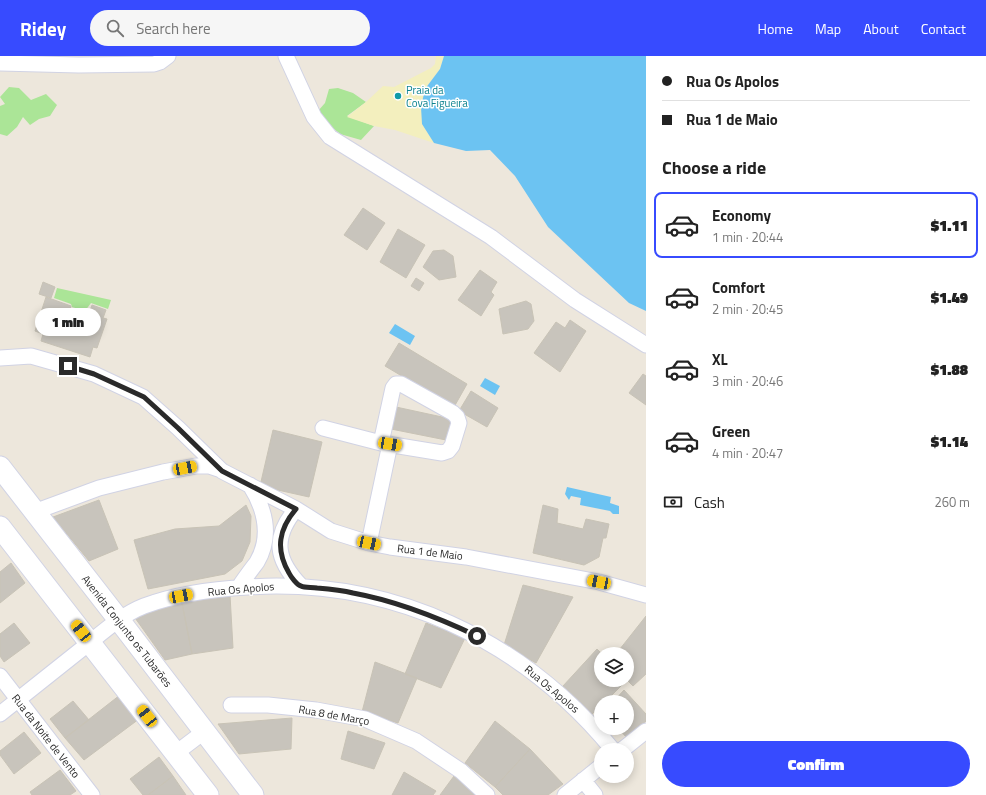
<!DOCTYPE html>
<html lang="en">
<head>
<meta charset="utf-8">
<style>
	:root { --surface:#fff; --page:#f6f6f6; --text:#222; --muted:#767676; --line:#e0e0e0; --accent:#374bff }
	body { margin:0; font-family:"Titillium Web",sans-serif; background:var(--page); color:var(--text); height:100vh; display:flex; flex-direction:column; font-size:15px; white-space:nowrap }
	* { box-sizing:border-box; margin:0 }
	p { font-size:13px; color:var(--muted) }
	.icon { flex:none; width:22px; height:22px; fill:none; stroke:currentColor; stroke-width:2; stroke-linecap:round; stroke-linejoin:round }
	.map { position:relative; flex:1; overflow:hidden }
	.drawer { display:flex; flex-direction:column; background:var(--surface); width:340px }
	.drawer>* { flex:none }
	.hud { display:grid; align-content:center; height:88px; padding:0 16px; background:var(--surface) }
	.tools { position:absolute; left:594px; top:591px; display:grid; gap:8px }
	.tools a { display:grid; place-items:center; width:40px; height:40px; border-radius:50%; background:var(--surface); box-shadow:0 2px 10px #0003; font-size:20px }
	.end { position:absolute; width:18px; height:18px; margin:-9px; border:5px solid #2a2a2a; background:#fff; box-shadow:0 0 0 2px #fff }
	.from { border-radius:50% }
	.bubble { position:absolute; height:28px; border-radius:14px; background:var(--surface); box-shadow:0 2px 10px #0003; font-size:13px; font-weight:800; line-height:28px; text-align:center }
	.car { position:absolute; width:12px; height:24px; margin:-12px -6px; border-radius:5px; box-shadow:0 0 3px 1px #0007; background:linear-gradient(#f5c518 24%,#345 0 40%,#f5c518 0 76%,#345 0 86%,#f5c518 0) }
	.hud b { display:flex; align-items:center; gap:14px; height:38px; font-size:15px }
	.hud b+b { border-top:1px solid var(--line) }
	.hud i { width:10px; height:10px; background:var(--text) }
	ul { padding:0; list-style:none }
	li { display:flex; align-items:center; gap:12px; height:66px; margin:0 8px 6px; padding:0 8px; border:2px solid transparent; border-radius:8px }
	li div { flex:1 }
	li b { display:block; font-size:15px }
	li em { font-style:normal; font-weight:800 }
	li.current { border-color:var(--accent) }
	li>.icon { width:36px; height:36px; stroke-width:1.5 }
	h2 { padding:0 16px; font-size:18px; line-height:48px }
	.pay { display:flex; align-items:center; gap:10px; height:44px; padding:0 16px; font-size:15px }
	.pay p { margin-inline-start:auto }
	.button { display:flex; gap:8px; margin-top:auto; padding:8px 16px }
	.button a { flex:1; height:46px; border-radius:24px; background:var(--accent); color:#fff; font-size:16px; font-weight:800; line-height:46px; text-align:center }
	header { display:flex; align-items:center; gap:24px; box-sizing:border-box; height:56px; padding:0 20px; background:var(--accent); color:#fff }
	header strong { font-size:19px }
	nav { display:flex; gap:22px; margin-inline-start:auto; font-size:14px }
	.search { width:280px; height:36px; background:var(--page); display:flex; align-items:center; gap:10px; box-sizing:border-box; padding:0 14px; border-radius:22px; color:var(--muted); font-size:15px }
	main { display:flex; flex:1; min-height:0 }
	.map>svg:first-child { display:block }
	.green { fill:#abe597 }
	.sand { fill:#f3efbe }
	.water { fill:#6cc3f2 }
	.building { fill:#c8c4bc; stroke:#c8c3b6 }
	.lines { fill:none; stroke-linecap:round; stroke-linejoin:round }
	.street-casing { stroke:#d1d3e4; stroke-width:17 }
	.secondary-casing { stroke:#d1d3e4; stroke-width:23 }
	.street { stroke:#fff; stroke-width:15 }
	.secondary { stroke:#fff; stroke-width:21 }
	.route { stroke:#2a2a2a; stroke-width:5 }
	.culture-dot { fill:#0f9aa8; stroke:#fff; stroke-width:1.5 }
	.labels { text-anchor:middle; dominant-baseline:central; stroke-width:3; stroke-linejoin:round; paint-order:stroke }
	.culture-label { font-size:11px; fill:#0d838f; stroke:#fff; text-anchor:start }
	.street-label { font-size:11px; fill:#2a2a2a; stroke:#fff }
</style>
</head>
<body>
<header>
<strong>Ridey</strong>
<div class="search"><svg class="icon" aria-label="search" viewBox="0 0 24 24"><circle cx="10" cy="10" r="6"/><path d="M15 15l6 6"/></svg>Search here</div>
<nav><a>Home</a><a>Map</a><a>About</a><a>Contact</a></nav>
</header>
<main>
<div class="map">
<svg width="646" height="739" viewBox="0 0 646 739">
	<rect width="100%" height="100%" fill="#ede7dc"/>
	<path class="green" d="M9 31 19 32 31 44 46 38 57 49 50 60 39 63 30 69 23 61 17 71 7 80 0 78V50L5 48 0 41Z
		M338 32 353 37 366 46 347 60 374 70 361 84 340 78 325 65 318 55 325 47 329 33Z
		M57 232 111 244 108 253 91 247 85 255 72 251 71 248 54 242Z"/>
	<path class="sand" d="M436 0H444L440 13 425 33 422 68 434 87 395 74 374 70 347 61 366 46 383 30 394 31 431 12 435 8Z"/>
	<path class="water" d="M444 0H646V255L629 247 548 171 515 120 490 94 466 95 434 87 422 68 421 51 425 33 440 13Z
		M72 253 84 257 78 274 66 270Z
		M395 268 415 280 410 289 389 277Z
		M485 322 500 330 495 339 480 330Z
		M567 431 611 441 610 447 619 450V458H613L610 455 580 449 581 442 571 440 569 444 565 438Z"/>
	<path class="building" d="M363 152 385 167 367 194 344 179Z
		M398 173 425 189 406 222 380 206Z
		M444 194 453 200 456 221 439 224 423 211 433 195Z
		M480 214 497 226 491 236 494 239 481 260 458 244Z
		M416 222 424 227 419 235 411 230Z
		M43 226 55 231 51 242 39 238Z
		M46 241 71 250 63 271 82 278 92 249 106 254 103 262 107 263 97 292 93 291 90 301 41 285 43 278 35 275Z
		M526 245 531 248 534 265 528 273 503 278 499 253Z
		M570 264 586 275 560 316 534 297 556 266 565 272Z
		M399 287 467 328 454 351 385 310Z
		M643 318 646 320V349L629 337Z
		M471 335 498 352 487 371 459 355Z
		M396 351 456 364 451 385 391 373Z
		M273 374 322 386 309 441 260 430Z
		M99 444 118 493 89 505 53 461Z
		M246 449 251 460 250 486 242 505 225 518 148 533 134 484 175 473 219 470Z
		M543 449 558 453 557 467 583 473 586 463 609 468 606 482H603L599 501 584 509 533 497Z
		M11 507 25 527 0 547V516Z
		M523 529 573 541 536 607 504 589Z
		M230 539 233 592 192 598 182 547Z
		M182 547 192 598 165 604 133 559Z
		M646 560V618L633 630 627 624V598H616Z
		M14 567 30 587 4 606 0 600V578Z
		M426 567 465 582 441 632 405 618Z
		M597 593 602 598 601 624H627L605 646H601V650L592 658 563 630Z
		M375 606 417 622 398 667 362 656Z
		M624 634 646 658V665L627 682 618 672H627V646H613Z
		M120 639 139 663 84 704 65 682Z
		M73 645 89 664 65 682 50 663Z
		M292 662 291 693 239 698 218 668Z
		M495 665 530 693 495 731 465 707Z
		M348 675 385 687 374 713 341 703Z
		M24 676 41 697 14 718 0 699V695Z
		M530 693 563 728 548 739H503L495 731Z
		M159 701 173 720 148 739H143L130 723Z
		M60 714 76 735 70 739H32L30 736Z
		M404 716 436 735 433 739H392Z
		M173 720 186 739H148Z
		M454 720 477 739H440Z"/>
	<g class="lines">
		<g class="street-casing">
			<path id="street" d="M286 0 314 61 330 81 491 181 575 244 646 289
				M0 7 79 9 154 8 160 6 168 0
				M0 302 31 300 94 318 143 341 178 372 222 415 296 453 331 475 369 487 390 491 466 501 599 526 646 539
				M323 372 381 387 442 397 448 395 452 390 459 367 457 361 453 357 401 328H396L393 332 381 387
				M296 453C272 482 276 504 301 530
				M34 456 99 432 163 416 196 410H209L221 414
				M369 487 390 388
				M239 531C244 523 251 514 257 506 272 480 265 453 250 429
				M0 620 92 739
				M231 649H268L316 654 365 663 416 685 461 715 487 739
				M0 658C28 636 55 614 83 592 102 577 121 559 144 550 176 538 214 533 248 531 392 522 522 583 613 694
				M622 694 646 675
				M176 697 205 675
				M583 724 595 739
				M565 739 601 710"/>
		</g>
		<g class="secondary-casing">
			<path id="secondary" d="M0 411 119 564 253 739
				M0 471 208 739"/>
		</g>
		<use href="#street" class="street"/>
		<use href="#secondary" class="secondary"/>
	</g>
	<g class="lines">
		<path class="route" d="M68 310 94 318 144 341 178 372 222 415 296 453C279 473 275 493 289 517 291 521 297 529 301 530 305 532 312 531 317 532 329 533 341 534 353 537 397 545 437 561 477 580"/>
	</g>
	<circle class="culture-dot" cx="398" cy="40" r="4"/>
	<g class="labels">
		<g class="culture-label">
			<text x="406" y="34">Praia da<tspan x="406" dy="13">Cova Figueira</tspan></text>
		</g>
		<g class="street-label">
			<text transform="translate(430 496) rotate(7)">Rua 1 de Maio</text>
			<text transform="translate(241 533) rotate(-5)">Rua Os Apolos</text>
			<text transform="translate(127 575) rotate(52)">Avenida Conjunto os Tubarões</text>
			<text transform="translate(552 633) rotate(40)">Rua Os Apolos</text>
			<text transform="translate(334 659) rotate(10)">Rua 8 de Março</text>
			<text transform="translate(46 680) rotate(52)">Rua da Noite de Vento</text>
		</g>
	</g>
</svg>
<div class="tools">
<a><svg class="icon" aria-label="layers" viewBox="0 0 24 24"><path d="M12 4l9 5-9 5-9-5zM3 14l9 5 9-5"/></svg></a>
<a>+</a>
<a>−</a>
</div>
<i class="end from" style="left:477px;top:580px"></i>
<i class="end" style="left:68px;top:310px"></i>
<div class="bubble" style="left:35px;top:252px;width:66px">1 min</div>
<i class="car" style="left:390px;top:388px;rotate:100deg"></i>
<i class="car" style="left:185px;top:412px;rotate:79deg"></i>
<i class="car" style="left:369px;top:487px;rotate:102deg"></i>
<i class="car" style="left:599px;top:526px;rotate:281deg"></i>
<i class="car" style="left:181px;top:540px;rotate:79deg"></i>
<i class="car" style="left:81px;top:575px;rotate:322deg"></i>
<i class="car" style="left:147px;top:660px;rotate:322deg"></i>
</div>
<section class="drawer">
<div class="hud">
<b><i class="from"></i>Rua Os Apolos</b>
<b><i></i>Rua 1 de Maio</b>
</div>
<h2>Choose a ride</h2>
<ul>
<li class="current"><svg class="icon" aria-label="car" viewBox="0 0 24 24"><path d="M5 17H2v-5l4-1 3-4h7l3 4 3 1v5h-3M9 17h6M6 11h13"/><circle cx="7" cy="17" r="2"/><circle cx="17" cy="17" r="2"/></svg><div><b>Economy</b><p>1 min · 20:44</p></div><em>$1.11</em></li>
<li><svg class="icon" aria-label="car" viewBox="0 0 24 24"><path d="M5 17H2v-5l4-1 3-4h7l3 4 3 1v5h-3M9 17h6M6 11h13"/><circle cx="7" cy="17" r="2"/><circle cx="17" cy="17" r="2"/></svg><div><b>Comfort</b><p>2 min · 20:45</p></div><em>$1.49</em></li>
<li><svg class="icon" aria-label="car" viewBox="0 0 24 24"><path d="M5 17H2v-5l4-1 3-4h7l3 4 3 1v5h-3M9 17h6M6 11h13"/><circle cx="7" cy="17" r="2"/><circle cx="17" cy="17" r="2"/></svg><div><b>XL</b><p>3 min · 20:46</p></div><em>$1.88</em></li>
<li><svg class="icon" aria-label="car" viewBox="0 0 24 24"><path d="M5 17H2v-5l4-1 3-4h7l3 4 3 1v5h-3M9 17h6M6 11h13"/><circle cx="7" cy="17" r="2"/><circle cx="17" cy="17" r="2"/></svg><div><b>Green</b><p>4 min · 20:47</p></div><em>$1.14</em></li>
</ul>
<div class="pay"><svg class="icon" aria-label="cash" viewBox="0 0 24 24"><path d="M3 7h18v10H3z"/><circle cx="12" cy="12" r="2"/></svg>Cash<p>260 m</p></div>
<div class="button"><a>Confirm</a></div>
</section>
</main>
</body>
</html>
